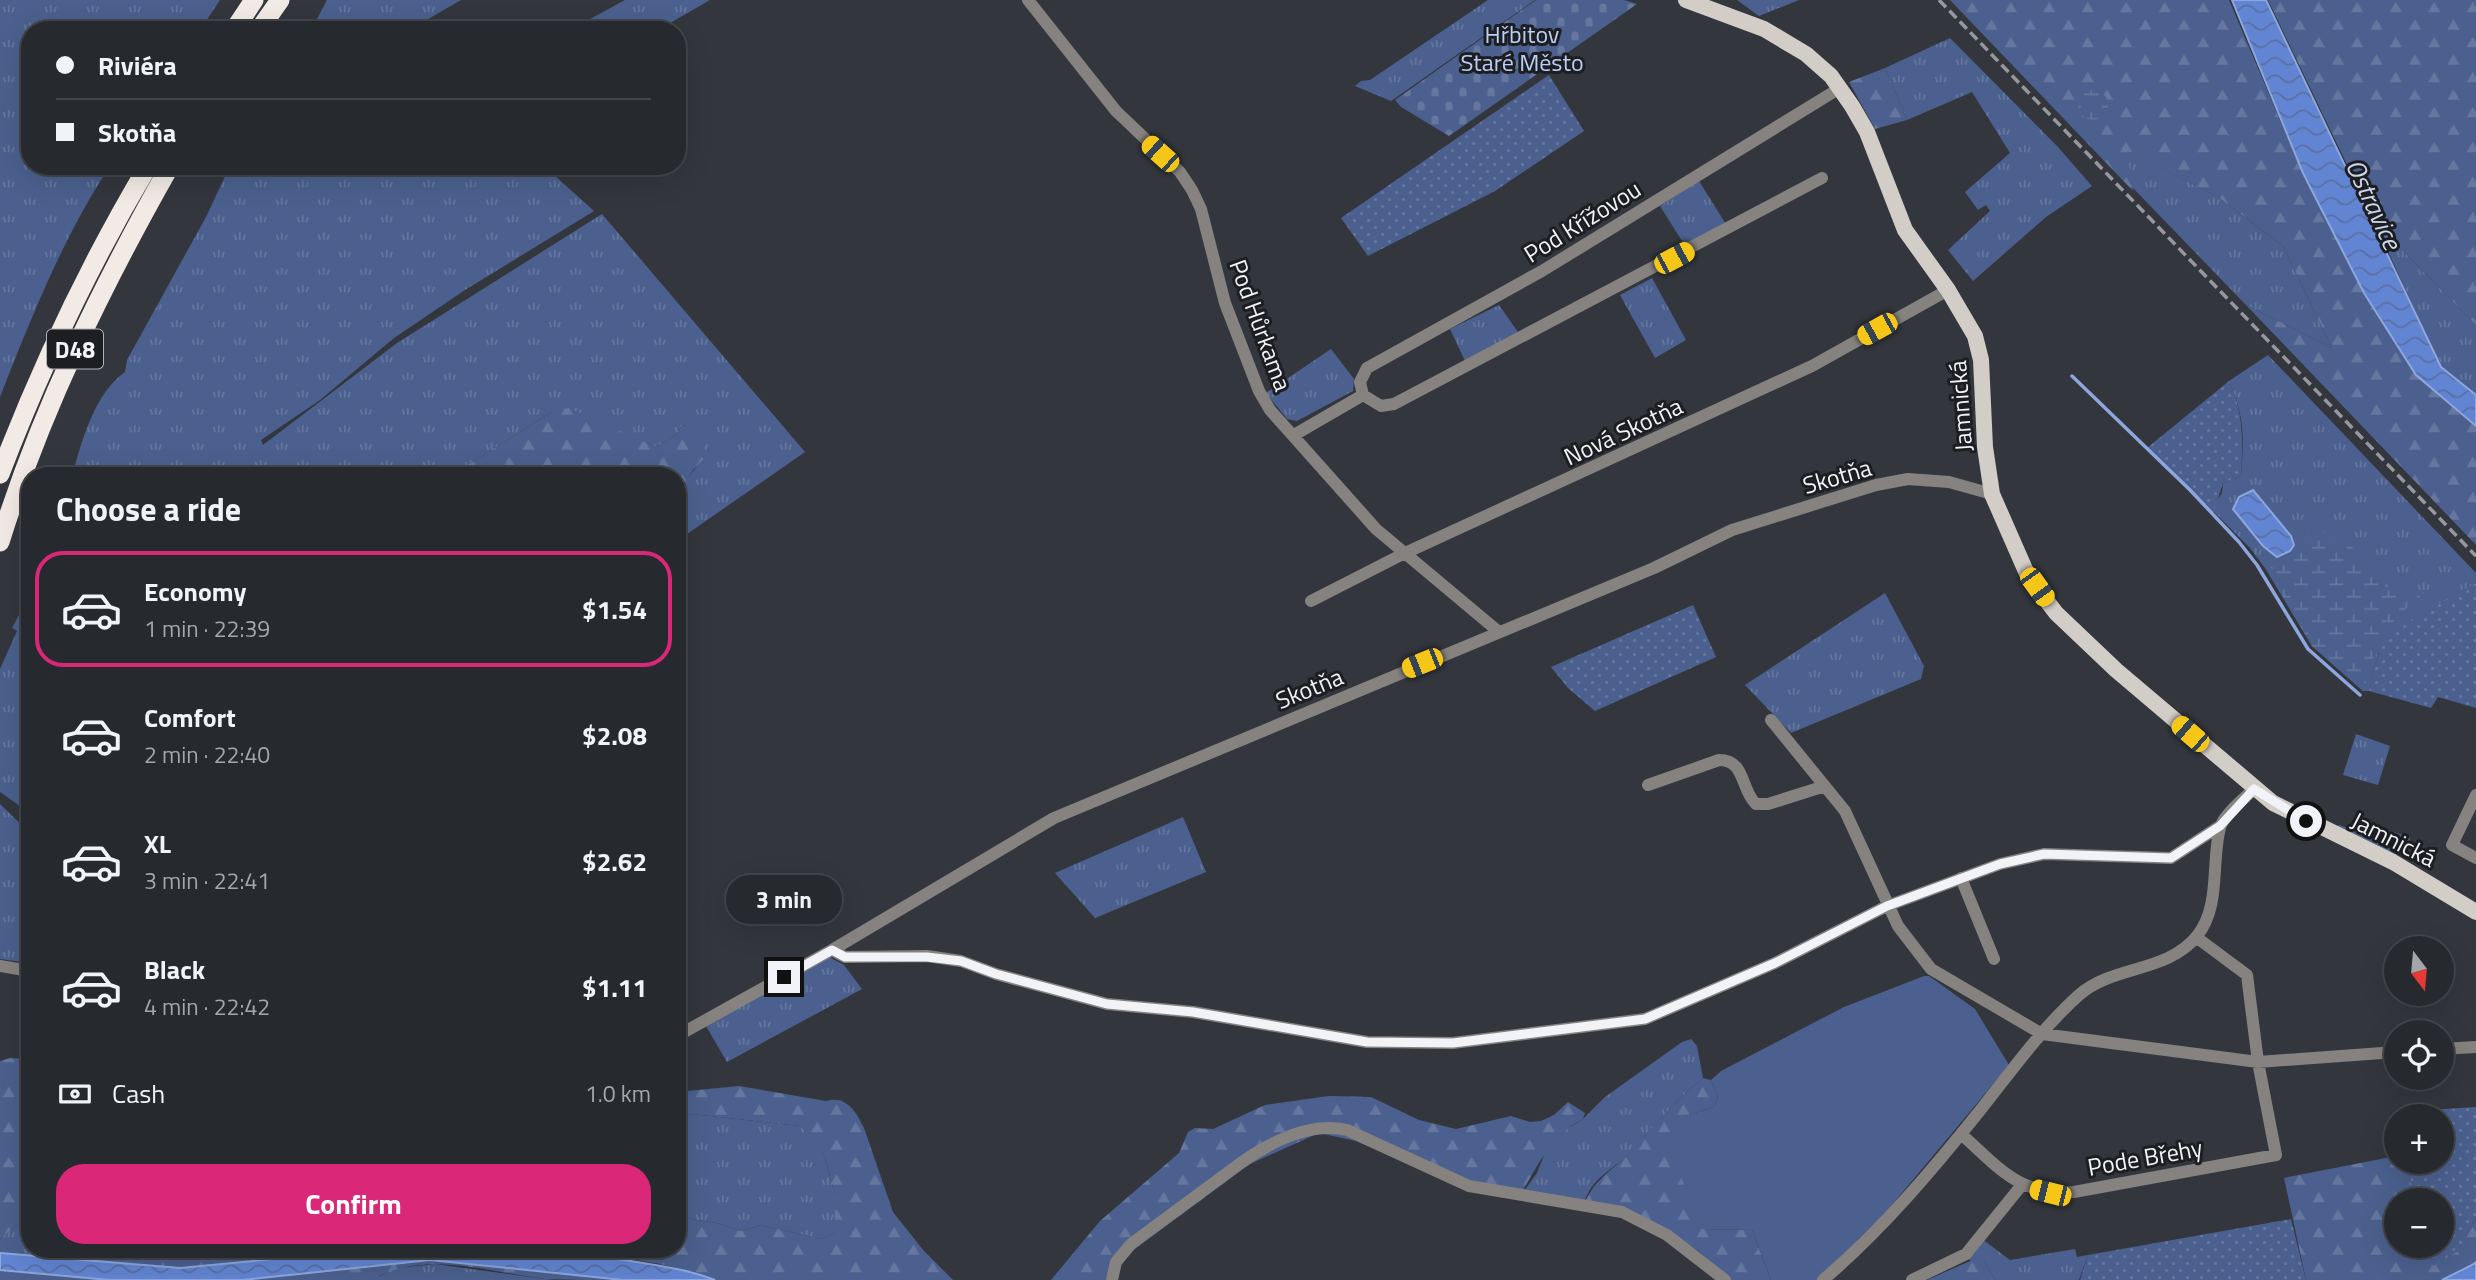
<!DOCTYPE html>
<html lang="en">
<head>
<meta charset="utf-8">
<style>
	:root { --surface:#26292e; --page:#2e3136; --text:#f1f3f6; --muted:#a4a6aa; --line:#42454a; --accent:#db2777 }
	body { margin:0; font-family:"Titillium Web",sans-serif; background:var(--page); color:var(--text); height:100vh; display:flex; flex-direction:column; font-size:26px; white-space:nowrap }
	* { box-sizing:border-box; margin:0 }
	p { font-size:23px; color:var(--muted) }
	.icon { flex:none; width:38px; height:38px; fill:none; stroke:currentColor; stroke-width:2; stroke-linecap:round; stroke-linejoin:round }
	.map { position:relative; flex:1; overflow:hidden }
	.side { position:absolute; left:21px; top:467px; width:665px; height:791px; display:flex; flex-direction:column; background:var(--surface); border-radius:28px; box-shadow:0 7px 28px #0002,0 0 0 2px var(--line) }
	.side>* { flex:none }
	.banner { position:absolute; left:21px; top:21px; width:665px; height:154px; border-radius:28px; box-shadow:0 7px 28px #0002,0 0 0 2px var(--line); display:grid; align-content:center; height:154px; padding:0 35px; background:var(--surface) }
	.needle { width:46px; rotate:164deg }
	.buttons { position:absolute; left:2384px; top:936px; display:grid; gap:14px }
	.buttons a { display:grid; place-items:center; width:70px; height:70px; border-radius:50%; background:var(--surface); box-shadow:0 7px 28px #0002,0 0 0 2px var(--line); font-size:35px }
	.end { position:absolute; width:32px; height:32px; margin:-16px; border:9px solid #f1f3f8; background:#111; box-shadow:0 0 0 4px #111 }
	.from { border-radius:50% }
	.bubble { position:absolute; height:49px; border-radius:24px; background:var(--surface); box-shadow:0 7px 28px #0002,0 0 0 2px var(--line); font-size:23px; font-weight:700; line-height:49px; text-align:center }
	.car { position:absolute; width:21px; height:42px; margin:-21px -10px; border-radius:9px; box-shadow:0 0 5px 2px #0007; background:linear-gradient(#f5c518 24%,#345 0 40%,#f5c518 0 76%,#345 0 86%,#f5c518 0) }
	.banner b { display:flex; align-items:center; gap:24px; height:66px; font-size:26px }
	.banner b+b { border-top:2px solid var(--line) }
	.banner i { width:18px; height:18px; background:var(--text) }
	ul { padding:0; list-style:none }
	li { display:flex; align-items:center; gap:21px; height:116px; margin:0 14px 10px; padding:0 21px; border:4px solid transparent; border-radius:28px }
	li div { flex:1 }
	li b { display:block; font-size:26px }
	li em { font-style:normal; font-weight:700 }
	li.current { border-color:var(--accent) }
	li>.icon { width:63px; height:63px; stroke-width:1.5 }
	h2 { padding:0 35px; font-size:32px; line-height:84px }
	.pay { display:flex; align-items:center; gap:18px; height:77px; padding:0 35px; font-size:26px }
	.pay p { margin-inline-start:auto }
	.cta { display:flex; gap:14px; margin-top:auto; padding:14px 35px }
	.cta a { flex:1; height:80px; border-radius:28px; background:var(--accent); color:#fff; font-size:28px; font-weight:700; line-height:80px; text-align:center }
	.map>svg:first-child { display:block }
	.grass { fill:url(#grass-tufts); fill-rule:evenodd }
	.forest { fill:url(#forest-firs) }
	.wetland { fill:url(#wetland-marsh) }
	.cemetery { fill:url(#cemetery-stones) }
	.garden { fill:url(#garden-dots) }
	.pitch { fill:#4b608e }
	.water { fill:url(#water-waves); stroke:#8da6de; stroke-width:2 }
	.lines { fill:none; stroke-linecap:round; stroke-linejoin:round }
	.stream { stroke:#8da6de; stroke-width:3.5 }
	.minor { stroke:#85827f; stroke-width:12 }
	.major { stroke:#d3cdc7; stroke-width:16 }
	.highway { stroke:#f2eae4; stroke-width:19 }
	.rail { stroke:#95989e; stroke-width:3.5; stroke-dasharray:10 5; stroke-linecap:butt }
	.route { stroke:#f1f3f8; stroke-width:9 }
	.labels { text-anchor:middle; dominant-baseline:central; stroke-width:6; stroke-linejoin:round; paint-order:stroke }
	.shield { fill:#1d1e21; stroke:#b1b3b8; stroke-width:2 }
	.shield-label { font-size:23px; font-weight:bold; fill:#f1f3f8 }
	.park-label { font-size:24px; fill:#bacef7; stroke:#1d1e21 }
	.street-label { font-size:24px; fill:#f1f3f8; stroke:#1d1e21 }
	.water-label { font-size:26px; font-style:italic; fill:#cdd7ec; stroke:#1d1e21 }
</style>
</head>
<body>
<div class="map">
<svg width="2476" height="1280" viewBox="0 0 2476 1280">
	<defs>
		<pattern id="grass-tufts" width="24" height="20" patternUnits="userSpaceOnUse" patternTransform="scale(1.75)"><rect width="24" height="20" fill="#4b608e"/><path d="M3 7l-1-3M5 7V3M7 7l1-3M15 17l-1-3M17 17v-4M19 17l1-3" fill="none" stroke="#65779f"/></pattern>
		<pattern id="forest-firs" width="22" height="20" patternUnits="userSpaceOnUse" patternTransform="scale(1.75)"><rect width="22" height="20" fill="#4b608e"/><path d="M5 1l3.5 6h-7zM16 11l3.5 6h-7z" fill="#65779f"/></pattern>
		<pattern id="wetland-marsh" width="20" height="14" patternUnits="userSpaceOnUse" patternTransform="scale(1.75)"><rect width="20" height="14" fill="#4b608e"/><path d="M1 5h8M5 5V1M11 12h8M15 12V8" fill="none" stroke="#65779f"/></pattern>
		<pattern id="cemetery-stones" width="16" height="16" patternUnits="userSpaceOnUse" patternTransform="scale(1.75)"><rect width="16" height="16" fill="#4b608e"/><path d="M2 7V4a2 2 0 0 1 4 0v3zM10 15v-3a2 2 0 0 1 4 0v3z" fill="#65779f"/></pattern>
		<pattern id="garden-dots" width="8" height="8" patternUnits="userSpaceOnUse" patternTransform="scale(1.75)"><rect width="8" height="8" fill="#4b608e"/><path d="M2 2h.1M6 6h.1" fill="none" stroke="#65779f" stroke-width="1.8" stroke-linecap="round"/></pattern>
		<pattern id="water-waves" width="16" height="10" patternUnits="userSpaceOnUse" patternTransform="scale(1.75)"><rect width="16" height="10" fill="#6285d3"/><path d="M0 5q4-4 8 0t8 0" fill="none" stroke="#5970a3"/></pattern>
	</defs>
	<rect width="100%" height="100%" fill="#33373d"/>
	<path class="grass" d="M0 0H220L200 30H30V166H110C63 237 31 318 0 397Z
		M327 0H461L409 30H311Z
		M625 0H710L658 30H570Z
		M1488 0H1535L1391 101 1355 86 1361 81 1370 80Z
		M1737 0H1799L1759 16Z
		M1950 38 2057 146 2092 186 2046 217 1973 281 1948 250 1990 211 1986 205 1978 210 1965 192 2010 153 1972 92 1907 120 1885 68Z
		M2126 150 2218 197 2283 246 2332 348 2245 304 2132 187Z
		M230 166H544L594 211 465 290 394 338 320 400 261 440 263 445 397 343 602 214 805 452 677 541C677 501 675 488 705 458L686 425 681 426 676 435 656 447 616 430 553 411 450 476H72C82 441 94 394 125 372L127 360 206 217Z
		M1699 181 1727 226 1687 249 1660 206Z
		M2374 221 2476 325V395L2441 367Z
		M1652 278 1686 340 1655 358 1620 295Z
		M1499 305 1520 335 1466 363 1450 329Z
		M1331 349 1354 379 1353 391 1297 421 1287 419 1266 393Z
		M2268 355 2476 573V583L2403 627 2378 654 2369 691H2363L2312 646 2267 571 2250 548 2214 512 2213 506 2222 493 2223 483 2241 476C2244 438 2245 417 2229 381ZM2253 490 2256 492 2291 536 2239 497Z
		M1885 593 1924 666 1921 679 1791 733 1745 685Z
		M30 594V813L0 792V669L17 631 12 628Z
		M2356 734 2390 746 2378 785 2343 775Z
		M0 804 30 833V963L0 959Z
		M1183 817 1206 872 1095 918 1055 873Z
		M2339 825 2393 844 2391 852 2337 826Z
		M2378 827 2410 837 2409 842 2379 834Z
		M829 957 844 965 862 989 727 1062 706 1026Z
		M1691 1039 1697 1046 1703 1078C1677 1099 1656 1123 1634 1149 1618 1167 1594 1175 1585 1200L1524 1191 1537 1173 1546 1150 1559 1134 1583 1119 1605 1097 1682 1042Z
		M692 1114 800 1126 815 1139 824 1155 835 1194V1233L821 1239 761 1225 741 1231 717 1223 677 1217V1118Z
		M30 1215V1250H64L55 1257 0 1253V1239Z
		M1982 1239 2010 1260 2075 1249 2077 1257 2088 1255 2079 1280H1995L1984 1260 1971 1261 1967 1257Z
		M435 1264 545 1279 557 1280H394L378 1277 396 1268Z
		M0 1270 31 1272 22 1280H0Z"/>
	<path class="forest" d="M1950 0H2229L2306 181 2476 426V545L2245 304 2332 348 2283 246 2218 197 2127 151 2133 191Z
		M2268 0H2476V325L2374 221Z
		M1885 68 1907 120 1875 129 1849 82Z
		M569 408 656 447 676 435 681 426 686 425 704 438 705 458 693 470 677 496V476H450L553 411Z
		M10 1058 30 1059V1215L0 1239V1061Z
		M1703 1078 1711 1080 1718 1096 1714 1107 1685 1116 1702 1229 1752 1230 1771 1280H1731L1698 1251 1668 1232 1586 1200C1599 1174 1616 1169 1634 1148 1656 1123 1677 1099 1703 1078Z
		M739 1086 826 1101C846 1095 856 1111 864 1128L893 1212 924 1251 953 1280H715C650 1254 574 1255 505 1250H677V1217L717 1223 741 1231 761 1225 821 1239 835 1233V1194L824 1155 814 1139 800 1126 692 1114 677 1118V1092Z
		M1329 1096 1371 1097 1419 1120 1456 1129 1511 1116 1530 1122 1541 1121 1554 1115 1568 1102 1585 1113 1583 1119C1552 1135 1539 1163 1522 1192L1452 1182 1356 1141 1319 1133 1250 1164 1128 1254 1111 1280H1051L1100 1221 1179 1153 1188 1132 1195 1128 1213 1129 1265 1105Z
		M2396 1156V1162H2406L2416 1200H2396V1246H2428L2433 1265 2465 1236 2476 1218V1262L2442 1280H2306L2284 1178Z
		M64 1250H366L180 1268 55 1257Z
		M1977 1258 1984 1260 1995 1280H1927Z
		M430 1260 623 1280C597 1280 571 1280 546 1279 492 1273 431 1251 379 1276L394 1280H243Z
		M31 1272 109 1280H22Z"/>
	<path class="wetland" d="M2078 105a15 15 0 1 1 30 0a15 15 0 1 1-30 0Z
		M2317 529 2353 548 2391 593 2421 590 2424 593 2399 615 2380 638 2363 691 2312 646 2267 571 2276 567 2277 557Z"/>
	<path class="cemetery" d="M1536 0H1624L1637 4 1449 136 1401 107 1395 100Z"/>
	<path class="garden" d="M1549 75 1584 131 1495 191 1368 256 1341 218Z
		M2229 381C2244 414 2243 441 2241 476L2223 483 2213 514 2147 448Z
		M2476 583V708L2438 697 2431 708 2369 691C2373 676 2375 657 2384 644 2402 620 2450 599 2476 583Z
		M1693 605 1716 657 1595 711 1568 688 1551 667Z
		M2476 1107V1218L2465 1236 2470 1244 2433 1266 2428 1246H2441V1200H2416L2406 1162H2441V1116L2396 1119 2394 1112Z
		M2291 1219 2306 1280H2080L2088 1255Z"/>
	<path class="pitch" d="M1924 976H1929L1975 1009 2009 1065 1886 1212 1818 1280H1771L1752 1230 1702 1229 1665 1137 1685 1116 1714 1107 1718 1096 1711 1080 1721 1071 1844 1007Z"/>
	<path class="water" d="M2232 0H2266L2441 367 2476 395V426L2416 375 2364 293 2303 173Z
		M2253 490 2291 536 2294 545 2290 551 2277 557 2263 546 2233 509 2239 497Z
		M366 1250C455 1249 543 1248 631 1261 660 1266 687 1269 715 1280H623L430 1260 243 1280H109L0 1270V1253L180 1268Z
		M2476 1262V1280H2442L2474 1264Z"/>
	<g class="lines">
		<path class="stream" d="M2072 376 2190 490 2239 542 2257 565 2308 649 2360 695"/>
		<path class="minor" d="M1028 0 1116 111 1180 172 1192 190 1201 209 1225 303 1259 391 1270 410 1376 529 1499 632
			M1363 395 1360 382 1367 368 1542 271 1840 88
			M1294 435 1363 395 1381 406 1394 404 1822 178
			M1311 601 1403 554 1812 366 1948 290
			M1771 720 1845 811 1898 926 1931 969 2042 1034 2258 1062 2396 1052
			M1648 785 1719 760C1746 760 1740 789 1756 804H1768L1825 786
			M2476 795 2452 845 2476 858
			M1961 878 1994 959
			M832 950 845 957 927 956 961 961 996 974 1107 1004 1193 1012 1367 1042 1453 1043 1645 1019 1775 963 1887 906 2000 864 2044 854 2171 858 2220 826
			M0 966 30 971
			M677 1036 832 950 1054 818 1654 568 1732 530 1876 485 1908 479 1949 482 1992 494
			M2441 1049 2476 1047
			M1961 1134C2001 1169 2017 1195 2074 1192L2276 1155 2258 1062 2247 975 2196 937
			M1112 1280 1116 1262 1131 1244 1242 1162C1271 1142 1311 1122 1347 1130L1469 1186 1622 1212 1667 1235 1725 1280
			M1823 1280C1882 1230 1934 1168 1982 1108 2013 1069 2042 1028 2079 995 2113 965 2167 973 2197 936 2221 906 2211 862 2220 828 2223 815 2245 798 2254 789
			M1912 1280 1966 1254 2021 1186"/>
		<path class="major" d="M1686 0 1764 29 1806 54 1831 76 1852 106 1867 132 1905 230 1948 290 1975 336 1981 360 1985 447 1992 494 2028 576 2056 613 2116 670 2273 803 2393 862 2476 912"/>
		<path class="highway" d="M234 30 254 0
			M259 30 280 0
			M0 474C41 367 89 265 148 166
			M0 542C41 410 102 286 170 166"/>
		<path class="rail" d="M1939 0 2476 556"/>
	</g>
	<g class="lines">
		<path class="route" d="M784 977 832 950 845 957H927L961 961 996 974 1107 1004 1193 1012 1367 1042 1453 1043 1645 1019 1775 963 1887 906 2000 864 2044 854 2171 858 2220 826 2254 789 2306 821"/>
	</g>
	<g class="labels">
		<rect class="shield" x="47" y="329.5" width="56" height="39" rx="5"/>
		<g class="shield-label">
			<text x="75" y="349">D48</text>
		</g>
		<g class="park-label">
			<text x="1522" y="34">Hřbitov<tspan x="1522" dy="28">Staré Město</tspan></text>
		</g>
		<g class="street-label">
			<text transform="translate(1582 221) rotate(-32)">Pod Křížovou</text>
			<text transform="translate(1261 325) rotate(70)">Pod Hůrkama</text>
			<text transform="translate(1960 406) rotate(-94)">Jamnická</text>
			<text transform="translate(1623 431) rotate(-25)">Nová Skotňa</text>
			<text transform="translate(1837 476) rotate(-16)">Skotňa</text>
			<text transform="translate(1309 688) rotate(-22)">Skotňa</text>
			<text transform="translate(2394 839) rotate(27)">Jamnická</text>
			<text transform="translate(2145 1157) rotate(-10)">Pode Břehy</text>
		</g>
		<g class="water-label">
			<text transform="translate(2374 204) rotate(65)">Ostravice</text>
		</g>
	</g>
</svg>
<div class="buttons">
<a><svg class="needle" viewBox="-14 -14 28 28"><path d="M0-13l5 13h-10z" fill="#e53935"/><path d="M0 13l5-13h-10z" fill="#a4a6aa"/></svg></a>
<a><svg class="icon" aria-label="locate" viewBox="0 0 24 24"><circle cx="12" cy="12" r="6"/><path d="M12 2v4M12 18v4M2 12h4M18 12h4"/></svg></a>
<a>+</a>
<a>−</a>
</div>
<i class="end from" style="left:2306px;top:821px"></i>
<i class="end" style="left:784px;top:977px"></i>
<div class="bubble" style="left:726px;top:875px;width:116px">3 min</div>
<i class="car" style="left:1160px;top:154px;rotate:312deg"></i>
<i class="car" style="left:1674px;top:258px;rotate:62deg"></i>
<i class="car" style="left:1877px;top:329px;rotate:241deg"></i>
<i class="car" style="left:2037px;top:587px;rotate:144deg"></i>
<i class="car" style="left:1422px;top:663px;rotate:248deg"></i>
<i class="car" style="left:2190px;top:734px;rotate:311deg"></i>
<i class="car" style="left:2050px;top:1193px;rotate:284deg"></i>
<div class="banner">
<b><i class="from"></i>Riviéra</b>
<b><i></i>Skotňa</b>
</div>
<section class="side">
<h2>Choose a ride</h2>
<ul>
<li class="current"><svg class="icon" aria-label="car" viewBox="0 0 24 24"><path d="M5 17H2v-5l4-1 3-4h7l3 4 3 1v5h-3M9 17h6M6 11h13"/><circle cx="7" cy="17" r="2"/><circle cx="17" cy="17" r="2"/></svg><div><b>Economy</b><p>1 min · 22:39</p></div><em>$1.54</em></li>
<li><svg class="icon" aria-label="car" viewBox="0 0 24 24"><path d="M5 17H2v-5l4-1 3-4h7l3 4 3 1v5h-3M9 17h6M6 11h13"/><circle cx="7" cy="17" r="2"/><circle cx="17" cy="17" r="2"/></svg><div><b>Comfort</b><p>2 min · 22:40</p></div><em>$2.08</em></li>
<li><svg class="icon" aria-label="car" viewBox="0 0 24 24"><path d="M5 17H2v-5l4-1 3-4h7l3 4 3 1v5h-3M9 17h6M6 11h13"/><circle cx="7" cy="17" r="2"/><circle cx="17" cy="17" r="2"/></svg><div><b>XL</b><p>3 min · 22:41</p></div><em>$2.62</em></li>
<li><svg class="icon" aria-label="car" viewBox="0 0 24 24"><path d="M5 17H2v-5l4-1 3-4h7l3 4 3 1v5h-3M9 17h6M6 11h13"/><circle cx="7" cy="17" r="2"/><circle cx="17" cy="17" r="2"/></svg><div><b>Black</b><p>4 min · 22:42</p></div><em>$1.11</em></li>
</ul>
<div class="pay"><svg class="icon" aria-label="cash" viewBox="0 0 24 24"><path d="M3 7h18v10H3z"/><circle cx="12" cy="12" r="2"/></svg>Cash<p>1.0 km</p></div>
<div class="cta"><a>Confirm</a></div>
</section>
</div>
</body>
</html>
